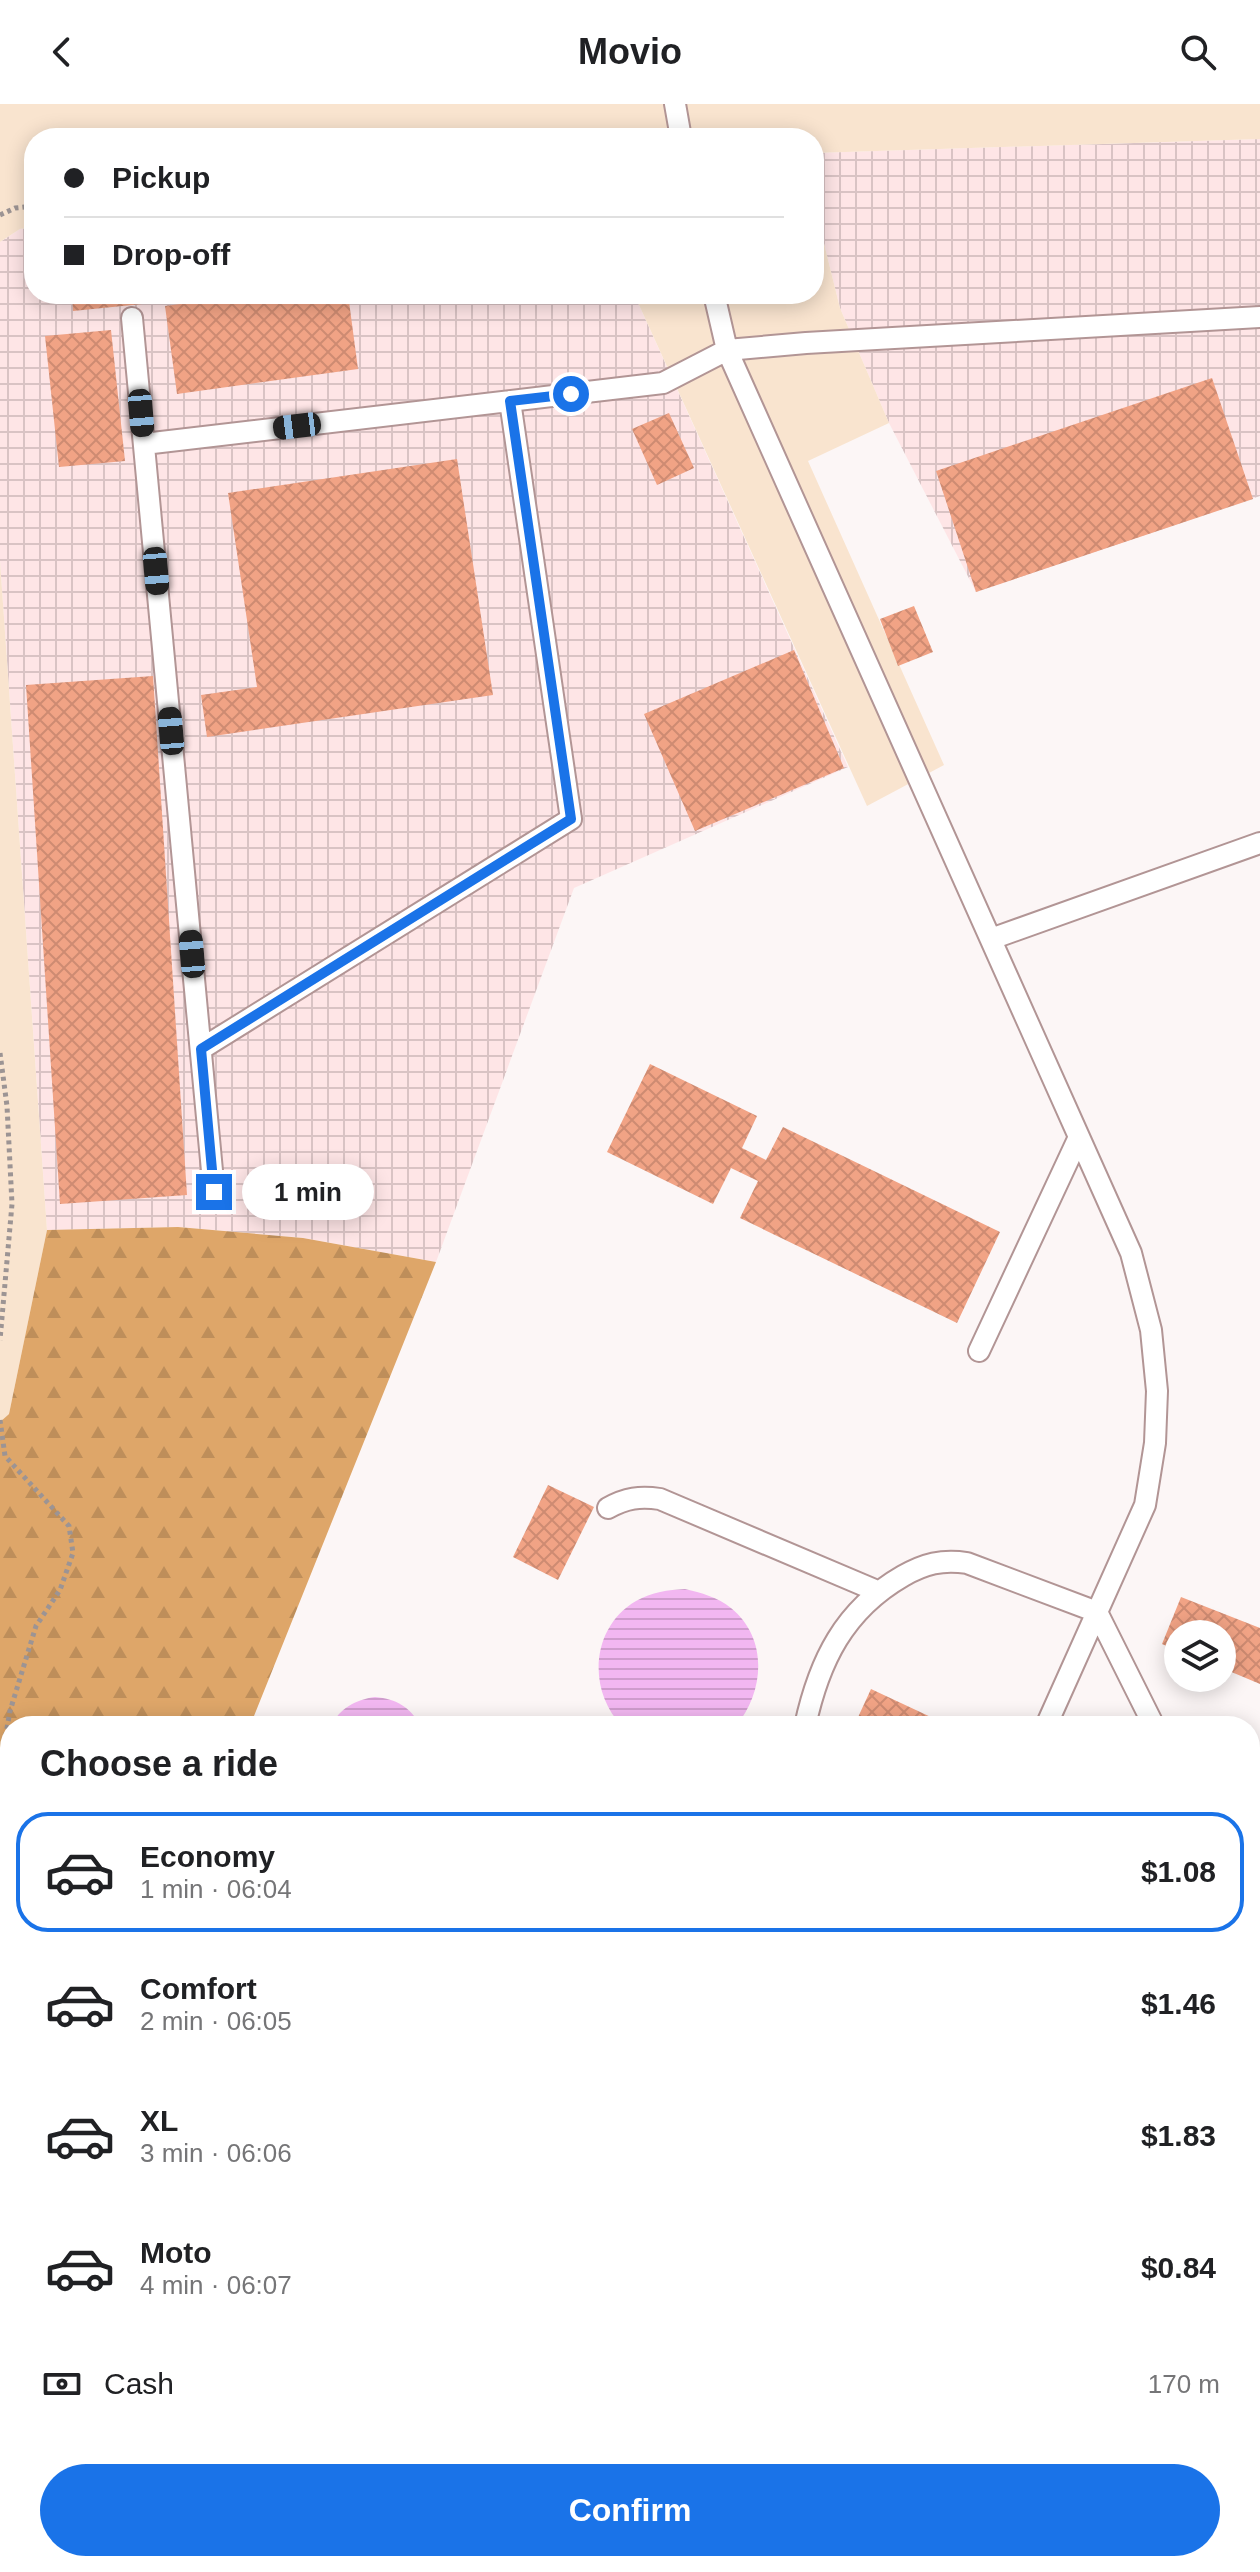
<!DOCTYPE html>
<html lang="en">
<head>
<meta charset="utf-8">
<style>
	:root { --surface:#fff; --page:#f6f6f6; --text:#202124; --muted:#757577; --line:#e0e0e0; --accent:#1a73e8 }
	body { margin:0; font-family:Arial,sans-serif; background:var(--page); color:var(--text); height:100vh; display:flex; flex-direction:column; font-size:30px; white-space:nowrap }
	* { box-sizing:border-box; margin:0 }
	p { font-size:26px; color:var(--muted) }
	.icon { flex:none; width:44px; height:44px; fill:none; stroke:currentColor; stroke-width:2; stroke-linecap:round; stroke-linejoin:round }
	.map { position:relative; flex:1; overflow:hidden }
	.side { position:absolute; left:0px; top:1612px; width:1260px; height:856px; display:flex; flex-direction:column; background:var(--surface); border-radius:32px 32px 0 0; box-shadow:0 4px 20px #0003 }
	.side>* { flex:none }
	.top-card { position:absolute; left:24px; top:24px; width:800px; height:176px; border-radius:32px; box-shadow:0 4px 20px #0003; display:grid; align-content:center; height:176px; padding:0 40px; background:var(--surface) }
	.fabs { position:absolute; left:1164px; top:1516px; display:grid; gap:16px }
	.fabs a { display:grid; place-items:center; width:72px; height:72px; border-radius:50%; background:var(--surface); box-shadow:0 4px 20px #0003; font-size:40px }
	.end { position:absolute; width:36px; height:36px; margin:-18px; border:10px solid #1a73e8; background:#fff; box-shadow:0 0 0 4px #fff }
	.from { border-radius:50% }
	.bubble { position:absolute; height:56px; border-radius:28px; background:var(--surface); box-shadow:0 4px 20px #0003; font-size:26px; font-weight:600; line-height:56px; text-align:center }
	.car { position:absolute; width:24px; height:48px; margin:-24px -12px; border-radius:10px; box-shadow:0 0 6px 2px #0007; background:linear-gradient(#222 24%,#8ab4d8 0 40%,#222 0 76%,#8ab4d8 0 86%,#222 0) }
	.top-card b { display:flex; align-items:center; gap:28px; height:76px; font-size:30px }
	.top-card b+b { border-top:2px solid var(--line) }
	.top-card i { width:20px; height:20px; background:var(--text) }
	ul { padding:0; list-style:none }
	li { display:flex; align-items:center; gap:24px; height:120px; margin:0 16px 12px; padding:0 24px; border:4px solid transparent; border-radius:32px }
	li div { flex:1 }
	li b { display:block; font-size:30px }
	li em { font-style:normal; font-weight:600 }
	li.on { border-color:var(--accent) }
	li>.icon { width:72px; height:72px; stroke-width:1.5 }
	h2 { padding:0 40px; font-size:36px; line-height:96px }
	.pay { display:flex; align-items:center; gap:20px; height:88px; padding:0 40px; font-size:30px }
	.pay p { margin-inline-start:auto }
	.action { display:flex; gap:16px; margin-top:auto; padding:16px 40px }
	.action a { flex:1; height:92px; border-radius:48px; background:var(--accent); color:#fff; font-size:32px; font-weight:600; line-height:92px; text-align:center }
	header { display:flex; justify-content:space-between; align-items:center; height:104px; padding:0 40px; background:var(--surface); font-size:36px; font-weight:600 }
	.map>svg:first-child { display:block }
	.industrial { fill:url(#industrial-grid) }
	.green { fill:#f9e4cf }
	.forest { fill:url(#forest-firs) }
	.water { fill:url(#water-rules) }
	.building { fill:url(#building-cross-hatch) }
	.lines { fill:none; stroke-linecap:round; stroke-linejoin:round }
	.service-casing { stroke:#b29595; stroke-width:24 }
	.path { stroke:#9c9494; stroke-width:5; stroke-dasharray:4 4; stroke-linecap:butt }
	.service { stroke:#fff; stroke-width:20 }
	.route { stroke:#1a73e8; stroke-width:10 }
</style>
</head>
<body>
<header><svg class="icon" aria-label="back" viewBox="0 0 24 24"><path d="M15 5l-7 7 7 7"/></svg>Movio<svg class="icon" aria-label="search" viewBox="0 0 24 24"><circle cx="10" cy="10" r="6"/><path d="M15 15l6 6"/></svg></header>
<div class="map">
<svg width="1260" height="2468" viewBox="0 0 1260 2468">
	<defs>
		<pattern id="industrial-grid" width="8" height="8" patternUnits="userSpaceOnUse" patternTransform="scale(2)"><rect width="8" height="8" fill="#fee5e6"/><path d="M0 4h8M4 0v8" fill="none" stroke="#d9c3c4"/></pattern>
		<pattern id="forest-firs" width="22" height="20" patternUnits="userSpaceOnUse" patternTransform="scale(2)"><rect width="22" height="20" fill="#dea669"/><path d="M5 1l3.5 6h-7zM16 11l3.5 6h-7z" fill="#be8e5a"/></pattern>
		<pattern id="water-rules" width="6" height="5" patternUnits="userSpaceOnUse" patternTransform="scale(2)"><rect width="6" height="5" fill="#f2b7f1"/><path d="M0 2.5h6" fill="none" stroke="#cf9ccd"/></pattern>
		<pattern id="building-cross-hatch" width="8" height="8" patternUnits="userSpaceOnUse" patternTransform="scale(2)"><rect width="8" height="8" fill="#f1a385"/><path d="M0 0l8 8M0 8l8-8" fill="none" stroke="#ce8b72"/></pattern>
	</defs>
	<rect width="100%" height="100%" fill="#fcf6f6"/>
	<path class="industrial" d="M1260 35V392L976 488 889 319 840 204 814 99V49Z
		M34 123V190H634L848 663 574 784 436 1158 303 1134 178 1123 47 1126 0 457V138L20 125Z"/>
	<path class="green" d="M0 0H1260V35L814 49V34H34V123L20 125 0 138Z
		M814 99 840 204 889 319 808 357 944 661 867 702 634 190H814Z
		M0 457 47 1126 9 1310 0 1318Z"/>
	<path class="forest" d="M178 1123 303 1134 436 1158 250 1622H10V2222L0 2247V1318L9 1310 47 1126Z
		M0 2273 10 2278V2458H401L423 2468H0Z"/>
	<path class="water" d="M685 1485C701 1489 718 1493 731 1504 769 1535 764 1588 736 1622H622C587 1586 591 1523 636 1497 652 1488 668 1486 685 1485Z
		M375 1593C397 1595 410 1603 421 1622H331C340 1604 355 1596 375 1593Z"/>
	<path class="building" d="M72 190H151L152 199 73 207Z
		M255 190H348L358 265 177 290 165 202Z
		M402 190H448V194L403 199Z
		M111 226 125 357 59 363 45 232Z
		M1212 274 1253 395 976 488 936 367Z
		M669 309 694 364 657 381 632 325Z
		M457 355 493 591 207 633 201 591 257 583 228 389Z
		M914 502 933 548 898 562 880 515Z
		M794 546 844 664 695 727 644 610Z
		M153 572 187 1091 60 1100 26 581Z
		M650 960 757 1012 742 1044 766 1056 783 1023 1000 1128 957 1219 740 1114 758 1077 731 1064 713 1100 607 1048Z
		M548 1381 594 1403 558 1476 513 1453Z
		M1181 1493 1260 1524V1580L1222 1564V1530H1178V1547L1162 1540Z
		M871 1585 950 1622H854Z"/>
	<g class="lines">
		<g class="service-casing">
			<path id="service" d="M675 0 681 34
				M714 190 727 246 1131 1149 1151 1226 1157 1287 1155 1339 1145 1401 1046 1622
				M132 214 214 1088
				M144 340 663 279 727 246 806 239 1260 213
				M991 835 1260 739
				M201 945 571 715 510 297
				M979 1247 1079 1033
				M608 1404C626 1394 640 1392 660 1395L877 1487
				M805 1622C819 1557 844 1506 903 1472 924 1460 942 1455 967 1459L1097 1508 1154 1622
				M1250 1942 1260 1948"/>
		</g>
		<path class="path" d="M0 111 15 104 34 102
			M0 949 7 1002 12 1100 0 1236
			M0 1316 5 1352 69 1422 73 1449 60 1486 36 1522 10 1607 0 1664"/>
		<use href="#service" class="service"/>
	</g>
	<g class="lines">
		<path class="route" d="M214 1088 201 945 571 715 510 297 571 290"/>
	</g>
</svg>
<div class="fabs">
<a><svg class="icon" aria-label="layers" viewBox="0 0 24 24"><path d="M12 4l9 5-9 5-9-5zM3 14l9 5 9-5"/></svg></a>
</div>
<i class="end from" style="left:571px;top:290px"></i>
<i class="end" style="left:214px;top:1088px"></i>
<div class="bubble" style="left:242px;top:1060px;width:132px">1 min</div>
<i class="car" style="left:141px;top:309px;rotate:175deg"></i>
<i class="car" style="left:297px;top:322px;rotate:263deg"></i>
<i class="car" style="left:156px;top:467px;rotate:175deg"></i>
<i class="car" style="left:171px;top:627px;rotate:355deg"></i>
<i class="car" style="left:192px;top:850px;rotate:355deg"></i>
<div class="top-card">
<b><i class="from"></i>Pickup</b>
<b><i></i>Drop-off</b>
</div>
<section class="side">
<h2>Choose a ride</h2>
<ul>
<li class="on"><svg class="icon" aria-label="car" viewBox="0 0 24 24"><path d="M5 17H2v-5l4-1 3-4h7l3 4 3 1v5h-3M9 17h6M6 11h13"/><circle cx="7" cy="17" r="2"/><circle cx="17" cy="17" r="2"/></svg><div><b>Economy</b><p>1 min · 06:04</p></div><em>$1.08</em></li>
<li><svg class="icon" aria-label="car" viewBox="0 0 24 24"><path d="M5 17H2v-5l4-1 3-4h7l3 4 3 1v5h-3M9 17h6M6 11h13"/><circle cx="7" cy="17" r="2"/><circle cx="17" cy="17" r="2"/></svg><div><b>Comfort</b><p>2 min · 06:05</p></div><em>$1.46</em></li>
<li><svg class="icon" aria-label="car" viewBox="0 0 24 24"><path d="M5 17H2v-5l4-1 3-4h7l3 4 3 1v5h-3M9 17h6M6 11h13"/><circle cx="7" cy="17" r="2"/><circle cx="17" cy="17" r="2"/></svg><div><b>XL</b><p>3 min · 06:06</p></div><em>$1.83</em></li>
<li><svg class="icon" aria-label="car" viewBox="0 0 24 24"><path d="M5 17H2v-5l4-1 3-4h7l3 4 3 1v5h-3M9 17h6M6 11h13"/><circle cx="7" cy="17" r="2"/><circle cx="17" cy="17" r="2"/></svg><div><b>Moto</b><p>4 min · 06:07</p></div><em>$0.84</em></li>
</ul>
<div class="pay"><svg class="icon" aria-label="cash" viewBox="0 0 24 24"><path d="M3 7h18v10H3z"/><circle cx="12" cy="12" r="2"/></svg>Cash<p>170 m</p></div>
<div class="action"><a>Confirm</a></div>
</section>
</div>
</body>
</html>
